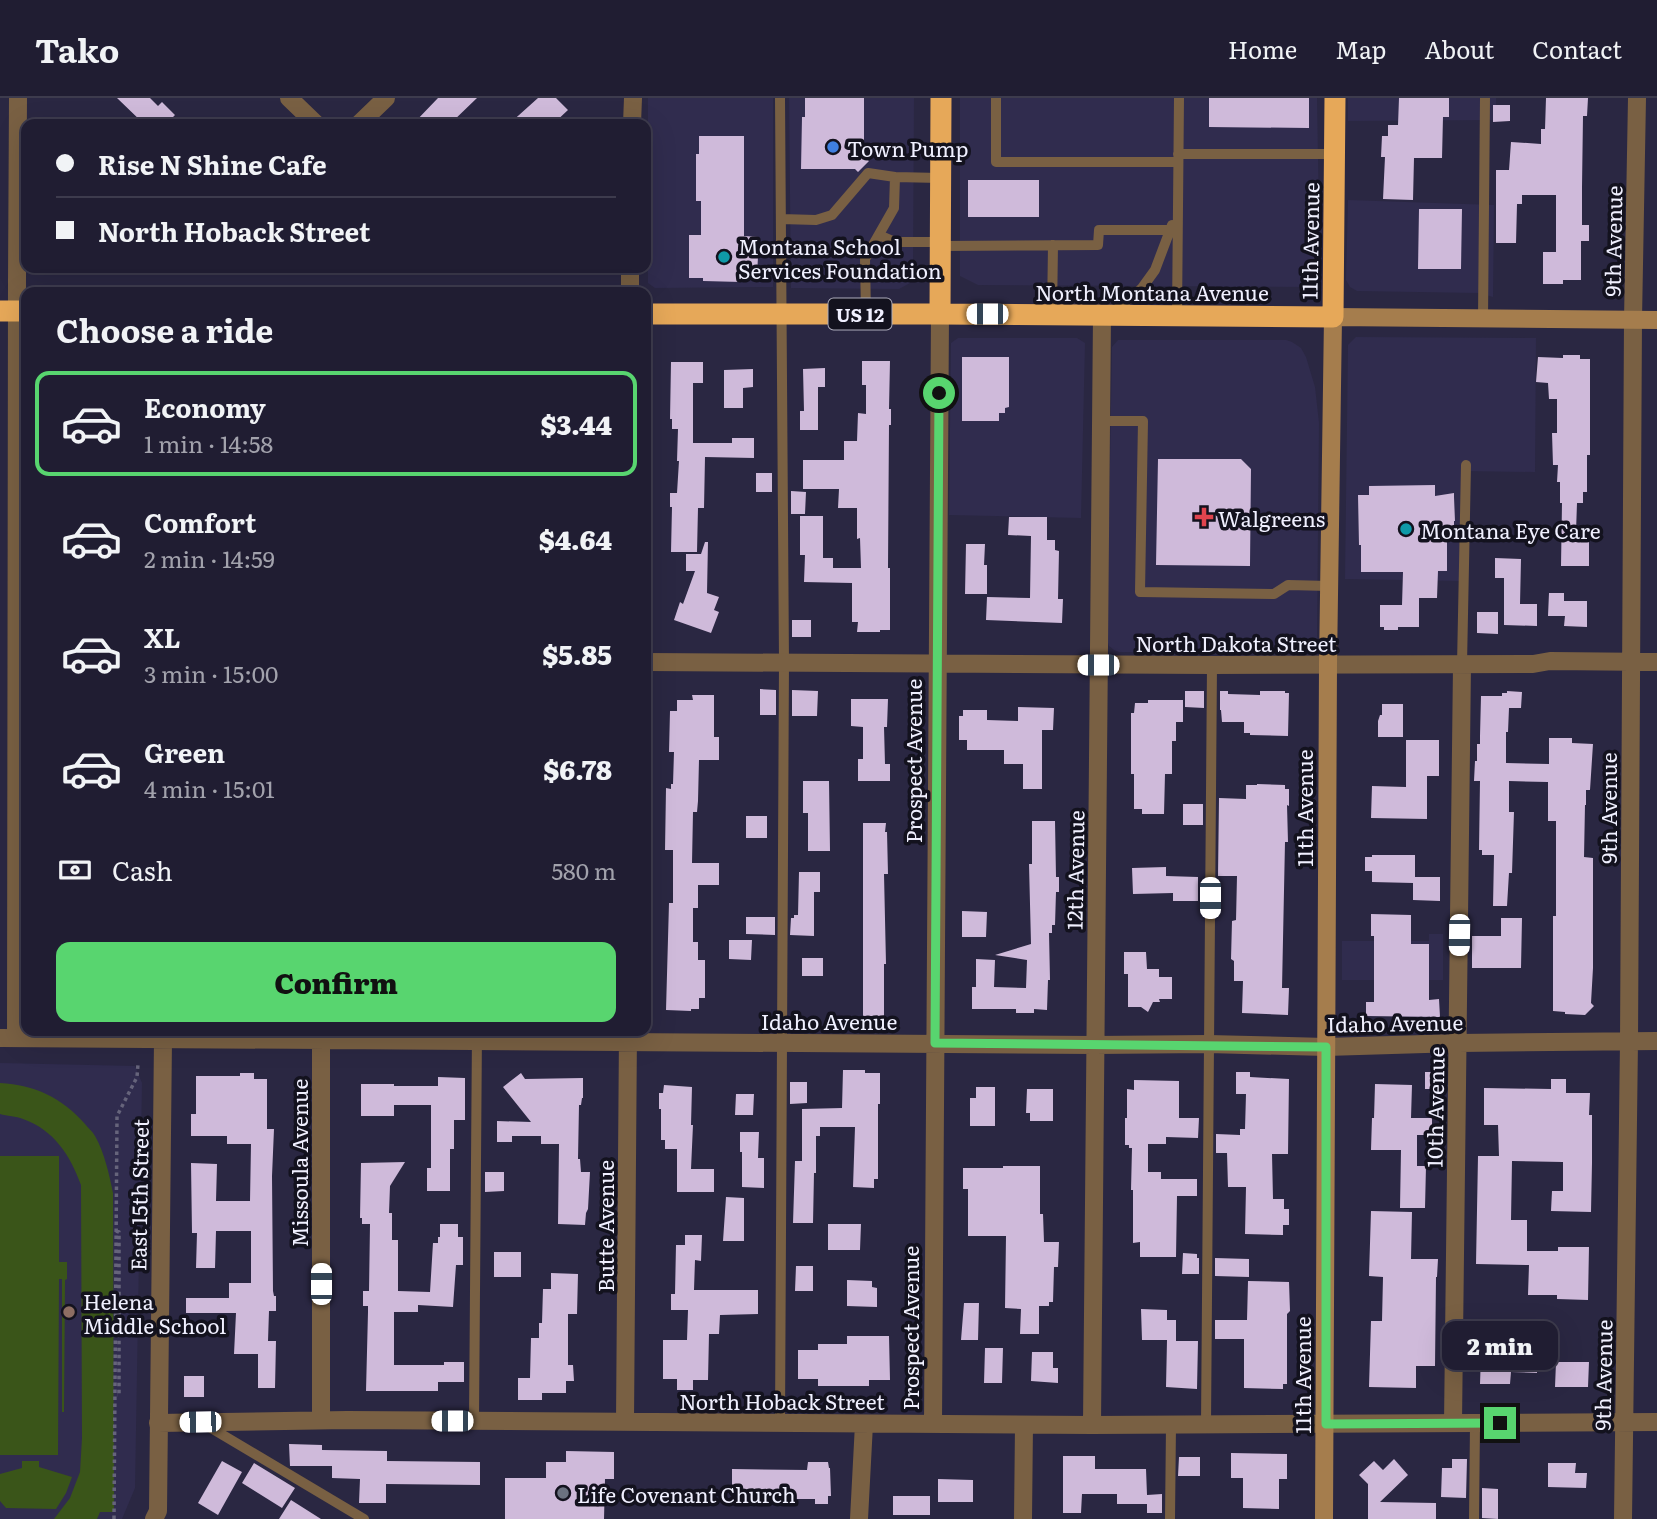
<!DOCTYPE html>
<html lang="en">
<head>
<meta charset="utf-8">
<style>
	:root { --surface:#201d32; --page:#28263a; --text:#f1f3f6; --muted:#a2a2ac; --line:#3d3b4d; --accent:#58d56f }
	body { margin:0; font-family:Literata,serif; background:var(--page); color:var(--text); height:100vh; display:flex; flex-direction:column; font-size:26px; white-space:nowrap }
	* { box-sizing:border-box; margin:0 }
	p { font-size:23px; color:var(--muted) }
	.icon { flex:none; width:38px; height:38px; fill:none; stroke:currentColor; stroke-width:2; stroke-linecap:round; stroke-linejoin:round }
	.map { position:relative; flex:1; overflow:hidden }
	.side { position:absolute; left:21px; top:189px; width:630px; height:749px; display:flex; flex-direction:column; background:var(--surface); border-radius:14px; box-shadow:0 7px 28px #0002,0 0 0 2px var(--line) }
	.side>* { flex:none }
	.guide { position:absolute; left:21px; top:21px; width:630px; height:154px; border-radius:14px; box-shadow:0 7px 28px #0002,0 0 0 2px var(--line); display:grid; align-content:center; height:154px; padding:0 35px; background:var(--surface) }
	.end { position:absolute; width:32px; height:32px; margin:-16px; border:9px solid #58d56f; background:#111; box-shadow:0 0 0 4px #111 }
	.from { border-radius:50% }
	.bubble { position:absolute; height:49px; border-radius:14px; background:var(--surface); box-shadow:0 7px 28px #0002,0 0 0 2px var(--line); font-size:23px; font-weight:800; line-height:49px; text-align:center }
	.car { position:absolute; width:21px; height:42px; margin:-21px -10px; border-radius:9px; box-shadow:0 0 5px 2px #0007; background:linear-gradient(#fff 24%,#345 0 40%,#fff 0 76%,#345 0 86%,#fff 0) }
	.guide b { display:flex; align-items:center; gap:24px; height:66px; font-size:26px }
	.guide b+b { border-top:2px solid var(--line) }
	.guide i { width:18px; height:18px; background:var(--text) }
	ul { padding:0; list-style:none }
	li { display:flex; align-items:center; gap:21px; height:105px; margin:0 14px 10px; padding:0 21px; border:4px solid transparent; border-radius:14px }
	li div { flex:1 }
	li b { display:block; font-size:26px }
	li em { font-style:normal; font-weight:800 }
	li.active { border-color:var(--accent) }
	li>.icon { width:63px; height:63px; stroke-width:1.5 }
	h2 { padding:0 35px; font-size:32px; line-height:84px }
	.pay { display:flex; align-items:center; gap:18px; height:77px; padding:0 35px; font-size:26px }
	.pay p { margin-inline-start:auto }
	.action { display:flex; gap:14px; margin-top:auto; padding:14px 35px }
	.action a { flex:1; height:80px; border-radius:14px; background:var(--accent); color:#111; font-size:28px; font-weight:800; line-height:80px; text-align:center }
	header { display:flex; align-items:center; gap:42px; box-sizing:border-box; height:98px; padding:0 35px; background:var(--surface); border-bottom:2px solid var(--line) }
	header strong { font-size:33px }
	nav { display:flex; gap:38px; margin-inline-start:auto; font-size:24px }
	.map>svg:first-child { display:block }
	.built { fill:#302c4e }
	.green { fill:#3a5519 }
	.building { fill:#cfbada }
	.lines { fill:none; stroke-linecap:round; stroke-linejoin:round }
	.path { stroke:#66647b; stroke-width:3.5; stroke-dasharray:3.5 3.5; stroke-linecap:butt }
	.lane { stroke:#796043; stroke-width:10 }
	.street { stroke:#796043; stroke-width:18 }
	.secondary { stroke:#a57d4d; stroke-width:18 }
	.highway { stroke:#e6a859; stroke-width:21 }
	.route { stroke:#58d56f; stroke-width:9 }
	.shop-dot { fill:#3f7fe0; stroke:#13121e; stroke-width:2.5 }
	.culture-dot { fill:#0f9aa8; stroke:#13121e; stroke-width:2.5 }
	.health-dot { fill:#e0444e; stroke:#13121e; stroke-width:2.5 }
	.education-dot { fill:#8d6e63; stroke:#13121e; stroke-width:2.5 }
	.worship-dot { fill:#6b7280; stroke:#13121e; stroke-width:2.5 }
	.labels { text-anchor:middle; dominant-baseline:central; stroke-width:7; stroke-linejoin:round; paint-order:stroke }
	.shield { fill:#13121e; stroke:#aeadbc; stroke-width:2 }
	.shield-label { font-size:19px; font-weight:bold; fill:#f0f0ff }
	.poi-label { font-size:21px; fill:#f0f0ff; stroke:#13121e; text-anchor:start }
	.street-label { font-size:21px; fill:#f0f0ff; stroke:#13121e }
</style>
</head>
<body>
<header>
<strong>Tako</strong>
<nav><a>Home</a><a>Map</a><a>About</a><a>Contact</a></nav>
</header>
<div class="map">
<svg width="1657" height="1421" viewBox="0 0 1657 1421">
	<rect width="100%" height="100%" fill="#2a2742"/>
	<path class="built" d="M648 0H773V189L655 190 648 185Z
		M789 0H914L913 173 910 185 899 191 791 190Z
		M960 0H1317L1320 177 1315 186 1307 189 978 187 960 178Z
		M1348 0H1496V22L1348 23Z
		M1348 102 1494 107 1493 199 1478 195 1357 193 1350 189 1346 182Z
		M1356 239 1536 240 1535 374 1462 373 1460 483 1345 481 1348 247Z
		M958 240H1077L1085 245 1081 420 949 417 951 245Z
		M1118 242H1286L1292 244 1301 250 1306 259 1315 289 1319 325 1317 542 1315 549 1311 553 1306 555 1119 554 1114 552 1109 548 1107 542 1112 249Z
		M1429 836H1443V882H1342V843H1429Z
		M0 965 135 968 142 985 135 1390 122 1421H0Z"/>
	<path class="green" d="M0 985C35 987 61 999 85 1026 88 1030 93 1034 95 1038 105 1056 109 1076 113 1095L114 1414H100L97 1421H54L70 1400 80 1374 82 1340 81 1087C70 1057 54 1032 23 1021 16 1018 7 1018 0 1016Z
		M0 1058H59V1164H67V1181L65 1182 64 1314H62V1181H59L58 1357H0Z
		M22 1363H39V1369L72 1379 66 1395 56 1411 6 1410 0 1403V1376L22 1370Z"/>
	<path class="building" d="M117 0H150L158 8 162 4 175 17 166 26H144Z
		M438 0H477L450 26H413Z
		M538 0H556L568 12 553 26H509Z
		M805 0H864V59L869 63 858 74 855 71H801L802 19H805Z
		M1209 0H1309V30L1209 29Z
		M1399 0H1449V19H1443L1442 60H1414L1413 102 1383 101 1385 59H1381L1382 38H1388V27H1398Z
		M1546 0H1588L1587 18H1583L1582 89V127H1589V143H1581V182H1563V186H1543V154H1556V97H1522V106H1517L1516 145H1496V72H1509L1511 44 1541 46V31H1545Z
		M1493 7H1510V23L1493 24Z
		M699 38H744V138L759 139 757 178H741V184L703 183V180H689V137H701V103H696V56H699Z
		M968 82H1039V119H968Z
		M1419 111H1462L1461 171H1418Z
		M1563 257H1580V261H1590V357H1587V394H1583V405H1577L1576 434H1589V468H1561L1562 405H1560V384H1557L1558 367H1553L1552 335H1557V301H1549L1548 285 1536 284 1538 259 1563 260Z
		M962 259H1009V309L1005 310V315H999V323H962Z
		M862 263H890L889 311H891V327H889L888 470H890V532H880V534H857L858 524H852V485L804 484 805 457H800V418H823V460H833V470H861L860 440 857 441V410H838L839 391H803V362H844V343H857L858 315 866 316V287H862Z
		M671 264H703V285H693V345H732V340H754V360L705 359 704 410H698L697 454H671L672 409H670V395H677L679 363H677L678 331H672V321H670Z
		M825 270V289H818V332H800V313H804L803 271Z
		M753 271V289L743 290V310H724V272Z
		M1158 361H1241L1251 371 1250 468 1156 467Z
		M756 375H772V394H756Z
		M1435 387V398L1454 395V399L1455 423H1454V433H1447V473H1438L1437 500H1419V529H1398V532H1384V529H1380V507H1402L1403 474H1361V447H1359L1358 397H1369V388Z
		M791 393 806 394 805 416H791Z
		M1009 419H1047V442H1055V452L1059 453 1058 501H1063L1062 525 986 522 987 499 1030 500 1031 438 1008 437Z
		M705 444H708L707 495 719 499 714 512 719 514 711 535 674 522 680 504 683 506 695 473H686V456H701Z
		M966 446H985L984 467H987V496H965Z
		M1495 460 1521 461 1520 506H1537V528L1504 527V480H1495Z
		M1549 495H1564V503H1587V529L1564 528 1565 518H1548Z
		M1477 514H1498V536L1477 535Z
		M792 522H811V539H792Z
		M760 591 776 592V617H760Z
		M792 592 818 593 817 618H792Z
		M1185 593H1204V610L1185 609Z
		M1220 593H1228V596L1260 597V593H1285V595H1289L1288 638 1250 637V635H1244V624H1222L1221 612H1220Z
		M1507 593 1522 594 1521 610H1509L1508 634H1506V665L1549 666V640H1572V645L1593 646 1590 692H1586V707H1585L1584 759 1593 760V870L1591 905 1594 908 1585 917 1565 916V914L1553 913V818H1556V723H1548V684L1509 683V714H1514L1512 775H1509L1507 808H1493L1494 757H1482V752H1479L1480 683H1474L1475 663H1477V646H1480V638L1481 598H1502V595H1507Z
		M692 597H714V639H719V662H699L698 703 697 714H693L692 765H719V787H698V810H693V844H698V862H705V900H699V911H691V913L666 912 669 805H673V752H665L666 690 671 691V686H673L674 654H669L670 613H677V602H693Z
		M851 601H888L887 629H884L885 666H890V683H858V661H863V629L851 628Z
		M1148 602H1183V624H1176V643H1172V676H1165L1164 716H1142V711H1134V676H1131V615H1134L1135 605H1148Z
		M1382 606H1403V639H1378V623L1380 617H1382Z
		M1018 609 1054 610 1053 632H1042V691H1023V666H1004V652H967V642H959V618H963V612H987V622L1018 623Z
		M1406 642H1439V678H1427V721L1371 720 1372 688 1406 689Z
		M803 683H829L830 753H808V715H803Z
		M1257 686 1285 687V691H1289V708L1287 707 1288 744H1285L1282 890H1289L1288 917 1242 915 1243 883H1234V863L1231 861 1232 823 1236 822 1237 778H1218L1219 700 1246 701V687H1257Z
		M1183 706H1203V727H1183Z
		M746 718H767V740H746Z
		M1032 723H1055L1056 779H1059V794H1056L1055 827H1052V835H1049L1050 882H1048L1047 912 1034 911V915H1016V911H972V889H976V861L995 862 994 889 1026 890 1027 862 995 857 1031 846 1029 766H1032Z
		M863 725H886L885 734H887L888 776H884L886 866H884V918H863Z
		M1372 757H1415V779H1440V803L1413 802V785L1372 784V773H1365V759H1372Z
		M1166 769V778L1198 779V803H1173V795L1133 796 1132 770Z
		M799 774H820V794H814V838L790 837 791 820H794V817H798Z
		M962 813 987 814 986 839H962Z
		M1371 816 1411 817V846H1429V902L1439 901 1440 919 1366 918V904H1374V838H1371Z
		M746 819H775V837L746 836Z
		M1501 820H1522L1521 870H1472V838H1501Z
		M729 842H752L751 862 729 861Z
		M1124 854H1146L1147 871H1159V879H1172V901H1159L1160 904H1153L1148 914 1141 909H1128V876H1124Z
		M802 860H823V878H802Z
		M843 972H865V975H880V1006H878V1081H874V1090L853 1089 855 1029H820V1038H816V1075H814L813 1125H793L795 1063H802V1011L842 1010Z
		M1236 974H1250V979L1289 981 1288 1056H1272L1273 1101H1284V1111H1289V1127H1283V1137L1245 1136 1246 1089H1228L1227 1055H1216V1036L1240 1037V1031H1245L1246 996H1236Z
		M1425 974H1441V991H1425Z
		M240 975H254V981H267V1031H274L272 1078 273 1193 274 1198H276V1213H269L268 1243H276L275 1290H258V1256H234L236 1215H186V1200H229V1185H251V1133H216L215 1170H196L197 1135H192L191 1065 217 1066 216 1103H250L251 1046H227V1038H191V1016H196V978H240Z
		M521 975 525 981 583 980V1000H582L581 1007H579L578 1061H580L581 1074H590L588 1111 586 1115 585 1127 558 1126 559 1046H541V1038H512V1044H497V1023L531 1024 503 989Z
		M438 979 465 980V1022H454V1051H450V1093H427V1070H431V1007H394V1018H361V986H394V988H438Z
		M1551 981H1566V995H1590L1589 1017H1592V1065L1591 1114 1551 1113 1552 1093H1563V1064L1512 1063 1511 1122H1527V1153H1558V1149H1589L1588 1202 1557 1201V1197H1528L1529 1167 1476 1166 1478 1058H1499L1498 1027H1484V990L1551 991Z
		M1134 982 1179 983V1020H1199L1198 1040 1166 1039V1046H1148V1074H1161V1081H1197V1098H1177L1176 1159H1140V1144L1133 1145V1092H1131L1132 1050H1129V1047H1125V1020H1127V991L1134 992Z
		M790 984H807V1005L790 1006Z
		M1375 986 1412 987 1411 1020H1432V1037H1417V1068H1426L1425 1110H1400L1401 1052H1371L1372 1020H1374Z
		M664 987 692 989 691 1027H693L691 1071H714V1094H677V1051H665V1042H661V1011H659V995H663Z
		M976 989H995V1028H970V1000H976Z
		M1027 991H1053V1023H1030V1015H1026Z
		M736 996H754L753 1017H735Z
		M740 1034H759L758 1060H764V1090L742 1089V1054H740Z
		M405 1064 390 1088 389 1115H392V1142H398V1193L430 1194 433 1145H438V1139H440V1126H458V1139H463V1167H456L453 1209 418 1207V1214H394V1267H444V1264H464V1284H438V1293H366L368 1214V1208H363V1193H369L370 1126H362V1120H360L361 1065Z
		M1003 1068H1040V1116H1043L1044 1144H1059L1058 1169H1054L1053 1204H1049V1208H1039V1236H1020L1021 1211 1005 1210 1006 1138H968V1091H963V1070H1003Z
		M485 1074H504V1093L485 1094Z
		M726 1099 744 1100V1143H723Z
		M1371 1113 1412 1114 1411 1161H1438L1437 1179H1436L1435 1268H1416V1290L1369 1289 1371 1223H1382L1383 1179 1369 1178Z
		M828 1126H861L860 1152H828Z
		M685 1137H702L701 1163 695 1162 694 1192H758V1216L720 1217 719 1236H709L708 1282H693V1292H677V1281H663V1242H687L688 1212H671V1196H675L676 1147H685Z
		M494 1154H521V1179H494Z
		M1183 1155 1197 1156V1160H1199V1176H1182Z
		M1215 1160 1249 1161V1179L1215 1178Z
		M796 1168H813V1193H795Z
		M551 1175 578 1176 577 1216H568V1267H573L574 1283H566V1295H542V1302H518V1280H530L531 1240H539V1225H542L543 1191H551Z
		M847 1182 872 1183V1189L877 1190V1209L847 1208Z
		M1248 1183 1289 1184 1290 1213 1287 1216V1286H1283V1291L1244 1290V1241H1215V1222H1247Z
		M964 1205H979L978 1242H961Z
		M1141 1211 1167 1212V1222H1176V1243H1174H1198L1197 1291 1166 1289 1167 1242H1142Z
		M1490 1223H1511V1257L1538 1258 1537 1275 1511 1274 1510 1286H1480L1481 1256H1489Z
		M847 1238H889L890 1282H869V1288H818V1281H798V1252H818V1246H847Z
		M985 1250H1003L1002 1285H984Z
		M1032 1254H1053V1270H1058V1285L1031 1283Z
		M1556 1264H1589L1588 1289H1555Z
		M184 1278H204V1299H184Z
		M289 1346 322 1347V1352L387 1353V1363L480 1364V1387L386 1386V1405H359L360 1381 332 1380V1368H290Z
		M566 1353 614 1354V1381H605L604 1421H505V1380H546V1364H566Z
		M1231 1355 1287 1356V1381H1279V1411L1243 1410V1380H1231Z
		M1063 1358H1095V1371H1146L1147 1397 1162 1396V1415H1147V1406H1117V1396H1082L1081 1415H1063Z
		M1179 1359H1200V1378H1178Z
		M1394 1361 1408 1377 1380 1404 1436 1405V1421H1368V1386L1359 1377 1374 1363 1383 1372Z
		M1452 1361H1467L1466 1400 1441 1399 1442 1370H1452Z
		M222 1363 242 1374 218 1417 198 1405Z
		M808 1364H828L829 1370H830L831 1398H828V1406H815V1401H796V1398L732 1396V1371L807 1372Z
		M254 1365 295 1390 282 1410 242 1385Z
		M1548 1365H1576L1575 1375H1587L1586 1390 1548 1389Z
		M938 1381 973 1382V1404H938Z
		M1482 1390 1498 1391V1421L1482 1420Z
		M893 1398H930V1417H893Z
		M291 1402 321 1421H279Z"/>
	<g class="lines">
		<path class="path" d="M116 1133 119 1134V1297H117
			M114 1421 117 1018 137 979 138 966"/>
		<path class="lane" d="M996 0V64H1178
			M1178 56H1335
			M781 121 816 122 832 117 868 75 895 79
			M879 137 895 144H940
			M940 148 1098 147 1099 132H1177
			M1112 215 1142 190 1155 172 1172 127
			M866 216 865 161 894 110 895 79 940 80
			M1052 217 1053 147
			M1177 218 1179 0
			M1483 221 1485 0
			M1100 323H1143L1140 494 1274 496 1288 487 1329 488
			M1462 567 1466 367
			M474 1323 477 933
			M780 1325 784 564 780 0
			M206 1327 364 1421
			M1206 1327 1212 567
			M1170 1421 1171 1327
			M1474 1421 1475 1325"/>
		<path class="street" d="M289 0 316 26
			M359 26 386 0
			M632 26 633 0
			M630 194V170
			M646 564 1212 567 1533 566 1550 563 1657 564
			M321 933V1322
			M0 940 1095 947 1208 946 1326 949 1458 945 1657 943
			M16 940 17 182 18 0
			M625 1324 628 933
			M158 1325 347 1322 1092 1327 1657 1324
			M1453 1325 1462 567
			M933 1326 940 216
			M1092 1327 1102 217
			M154 1421 158 1413 163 941
			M859 1421 864 1326
			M1023 1421 1024 1327
			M1623 1421 1629 943 1633 222 1637 0"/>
		<path class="secondary" d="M1324 1421 1328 567 1333 219 1657 222"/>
		<path class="highway" d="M0 213H26
			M646 216H940L1333 219 1335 0
			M940 216 941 0"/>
	</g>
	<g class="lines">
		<path class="route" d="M939 295 935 945 1326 949V1326L1500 1325"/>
	</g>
	<circle class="shop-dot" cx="833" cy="49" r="7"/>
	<g class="culture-dot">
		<circle cx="724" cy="159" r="7"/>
		<circle cx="1406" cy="431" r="7"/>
	</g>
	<path class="health-dot" d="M1200.5 408.5h7v7h7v7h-7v7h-7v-7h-7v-7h7z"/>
	<circle class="education-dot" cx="69" cy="1214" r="7"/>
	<circle class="worship-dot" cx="563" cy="1395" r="7"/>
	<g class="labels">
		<rect class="shield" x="828.5" y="200.5" width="63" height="31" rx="5"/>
		<g class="shield-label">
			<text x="860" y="216">US 12</text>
		</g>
		<g class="poi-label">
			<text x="847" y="49">Town Pump</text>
			<text x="738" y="147">Montana School<tspan x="738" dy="24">Services Foundation</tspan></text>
			<text x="1218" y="419">Walgreens</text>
			<text x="1420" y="431">Montana Eye Care</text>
			<text x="83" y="1202">Helena<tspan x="83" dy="24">Middle School</tspan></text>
			<text x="577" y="1395">Life Covenant Church</text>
		</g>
		<g class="street-label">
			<text transform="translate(1309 143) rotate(-89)">11th Avenue</text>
			<text transform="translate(1612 143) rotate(-89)">9th Avenue</text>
			<text x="1152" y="193">North Montana Avenue</text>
			<text x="1236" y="544">North Dakota Street</text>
			<text transform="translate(912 663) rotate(-90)">Prospect Avenue</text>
			<text transform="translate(1303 710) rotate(-90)">11th Avenue</text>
			<text transform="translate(1607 710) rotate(-90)">9th Avenue</text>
			<text transform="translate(1074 772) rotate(-89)">12th Avenue</text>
			<text x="829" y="922">Idaho Avenue</text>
			<text transform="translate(1395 924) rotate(-1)">Idaho Avenue</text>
			<text transform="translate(1434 1009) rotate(-89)">10th Avenue</text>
			<text transform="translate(298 1065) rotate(-90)">Missoula Avenue</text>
			<text transform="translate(138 1097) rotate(-89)">East 15th Street</text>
			<text transform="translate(604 1128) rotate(-90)">Butte Avenue</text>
			<text transform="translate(909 1230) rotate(-90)">Prospect Avenue</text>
			<text transform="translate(1301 1277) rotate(-90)">11th Avenue</text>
			<text transform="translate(1602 1277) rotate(-89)">9th Avenue</text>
			<text x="782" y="1302">North Hoback Street</text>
		</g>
	</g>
</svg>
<i class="end from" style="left:939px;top:295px"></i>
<i class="end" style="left:1500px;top:1325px"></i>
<div class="bubble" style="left:1442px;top:1223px;width:116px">2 min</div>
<i class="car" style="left:987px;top:216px;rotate:270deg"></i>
<i class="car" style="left:1098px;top:567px;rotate:270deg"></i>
<i class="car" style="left:1210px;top:800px;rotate:180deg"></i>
<i class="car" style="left:1459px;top:837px;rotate:181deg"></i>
<i class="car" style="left:321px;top:1186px;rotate:0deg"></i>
<i class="car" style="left:452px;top:1323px;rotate:270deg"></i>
<i class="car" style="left:200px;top:1324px;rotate:269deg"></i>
<div class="guide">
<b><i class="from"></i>Rise N Shine Cafe</b>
<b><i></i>North Hoback Street</b>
</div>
<section class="side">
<h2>Choose a ride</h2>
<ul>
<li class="active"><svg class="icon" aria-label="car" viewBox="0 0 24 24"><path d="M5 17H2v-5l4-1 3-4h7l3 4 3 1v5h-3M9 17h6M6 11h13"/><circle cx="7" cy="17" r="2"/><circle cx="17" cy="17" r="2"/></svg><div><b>Economy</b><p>1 min · 14:58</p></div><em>$3.44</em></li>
<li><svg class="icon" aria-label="car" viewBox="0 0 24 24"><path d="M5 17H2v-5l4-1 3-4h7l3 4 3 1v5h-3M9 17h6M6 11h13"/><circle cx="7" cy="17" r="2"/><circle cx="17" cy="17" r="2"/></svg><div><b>Comfort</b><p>2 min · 14:59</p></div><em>$4.64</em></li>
<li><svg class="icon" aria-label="car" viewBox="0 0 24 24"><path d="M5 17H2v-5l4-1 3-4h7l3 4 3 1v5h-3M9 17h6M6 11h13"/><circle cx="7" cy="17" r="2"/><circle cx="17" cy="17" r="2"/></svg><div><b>XL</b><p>3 min · 15:00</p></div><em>$5.85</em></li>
<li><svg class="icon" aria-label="car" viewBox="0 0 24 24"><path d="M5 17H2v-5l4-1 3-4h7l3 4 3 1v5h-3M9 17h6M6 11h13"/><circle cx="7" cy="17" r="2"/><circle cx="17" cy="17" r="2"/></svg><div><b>Green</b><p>4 min · 15:01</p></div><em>$6.78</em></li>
</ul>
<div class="pay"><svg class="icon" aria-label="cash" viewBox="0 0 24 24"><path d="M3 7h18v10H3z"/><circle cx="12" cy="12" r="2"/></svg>Cash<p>580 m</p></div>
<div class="action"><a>Confirm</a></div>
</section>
</div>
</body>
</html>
